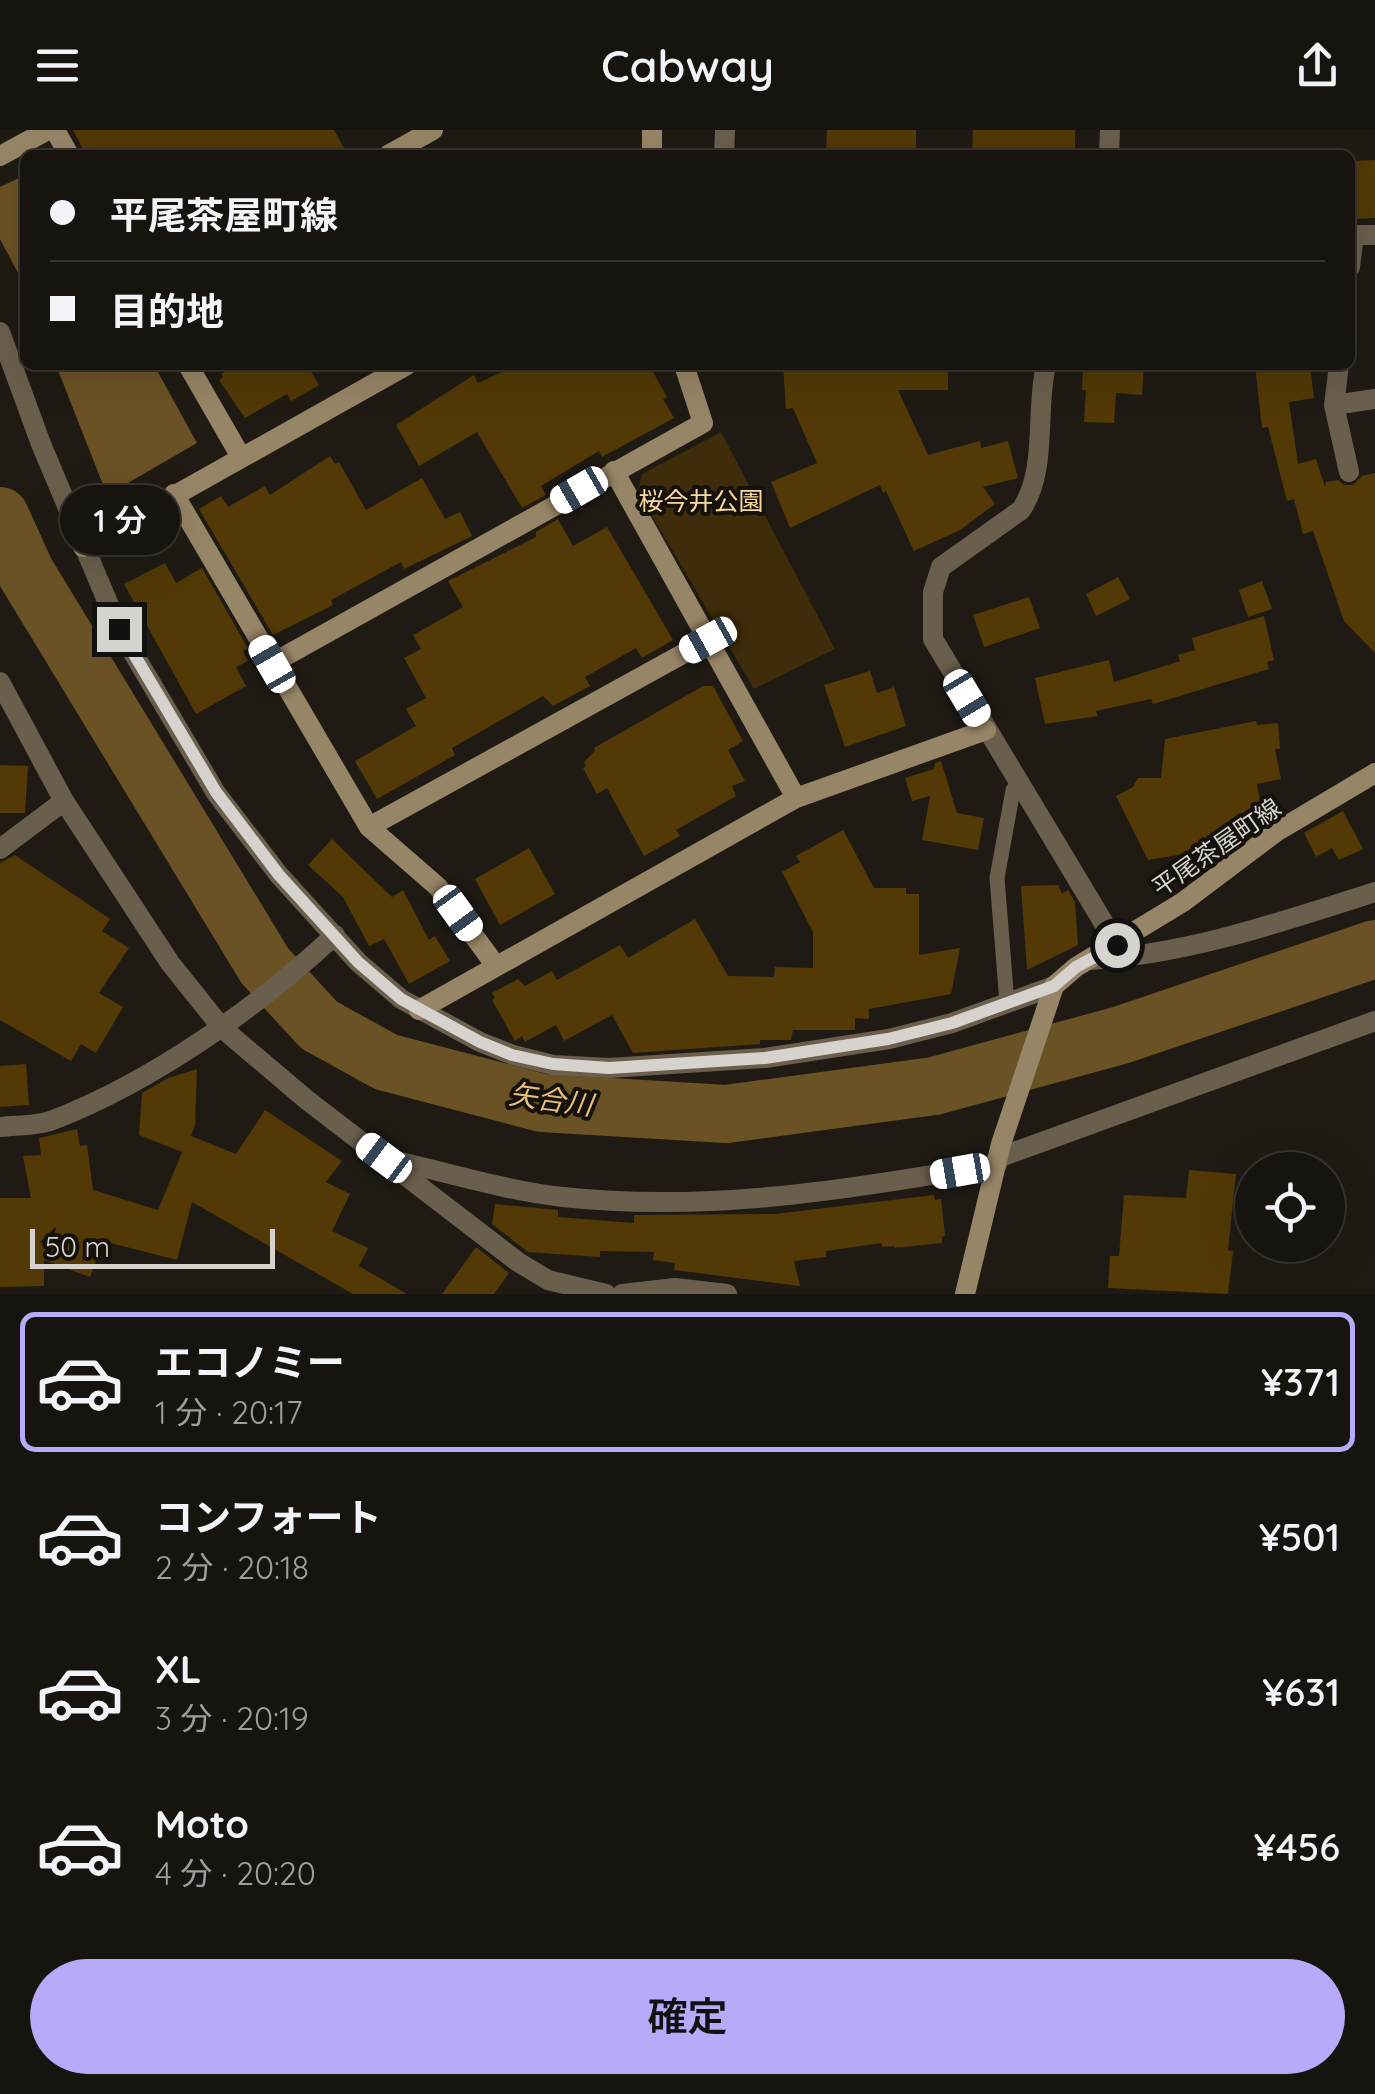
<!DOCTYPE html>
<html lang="ja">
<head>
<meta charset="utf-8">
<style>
	:root { --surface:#17140f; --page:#24211d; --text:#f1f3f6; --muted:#9e9e9e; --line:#36332f; --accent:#b6abf8 }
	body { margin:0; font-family:Quicksand,"Noto Sans JP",sans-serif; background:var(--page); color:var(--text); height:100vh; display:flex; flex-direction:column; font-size:38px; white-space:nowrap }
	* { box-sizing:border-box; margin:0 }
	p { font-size:32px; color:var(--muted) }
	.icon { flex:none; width:55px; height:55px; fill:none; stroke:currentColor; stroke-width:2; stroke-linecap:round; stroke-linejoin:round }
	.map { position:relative; height:1164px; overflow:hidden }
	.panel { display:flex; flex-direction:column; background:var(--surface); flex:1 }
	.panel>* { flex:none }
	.guide { position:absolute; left:20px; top:20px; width:1335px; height:220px; border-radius:15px; box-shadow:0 10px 40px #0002,0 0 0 2px var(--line); display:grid; align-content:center; height:220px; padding:0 30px; background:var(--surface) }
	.buttons { position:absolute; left:1235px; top:1022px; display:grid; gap:20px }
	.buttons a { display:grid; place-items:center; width:110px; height:110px; border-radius:50%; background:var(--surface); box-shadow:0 10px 40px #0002,0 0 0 2px var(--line); font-size:50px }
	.scale { position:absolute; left:30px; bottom:25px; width:245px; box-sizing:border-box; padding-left:10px; border:5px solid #d6d3ce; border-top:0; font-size:28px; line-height:35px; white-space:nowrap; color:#d6d3ce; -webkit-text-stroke:8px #15120c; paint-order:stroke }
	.end { position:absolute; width:45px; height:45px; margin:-22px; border:12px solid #d6d3ce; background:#111; box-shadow:0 0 0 5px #111 }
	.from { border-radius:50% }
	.bubble { position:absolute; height:70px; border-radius:35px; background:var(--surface); box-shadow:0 10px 40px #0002,0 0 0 2px var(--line); font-size:32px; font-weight:600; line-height:70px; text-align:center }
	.car { position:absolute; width:30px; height:60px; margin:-30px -15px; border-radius:12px; box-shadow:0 0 8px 2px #0007; background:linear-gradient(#fff 24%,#345 0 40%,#fff 0 76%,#345 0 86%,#fff 0) }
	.guide b { display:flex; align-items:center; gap:35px; height:95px; font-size:38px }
	.guide b+b { border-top:2px solid var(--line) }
	.guide i { width:25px; height:25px; background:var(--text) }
	ul { padding:18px 0 0; list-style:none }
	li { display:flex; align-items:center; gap:30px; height:140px; margin:0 20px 15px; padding:0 10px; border:5px solid transparent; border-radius:15px }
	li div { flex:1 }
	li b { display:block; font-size:38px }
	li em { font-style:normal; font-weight:600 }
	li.selected { border-color:var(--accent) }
	li>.icon { width:90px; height:90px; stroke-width:1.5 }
	.button { display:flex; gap:20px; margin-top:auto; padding:20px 30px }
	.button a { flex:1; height:115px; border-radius:60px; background:var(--accent); color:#111; font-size:40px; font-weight:600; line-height:115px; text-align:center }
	header { display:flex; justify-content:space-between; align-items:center; height:130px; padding:0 30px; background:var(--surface); font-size:45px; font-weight:600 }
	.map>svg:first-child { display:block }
	.green { fill:#3e2c0a }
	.water { fill:#6b5224 }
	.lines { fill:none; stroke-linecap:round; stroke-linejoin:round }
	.river { stroke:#6b5224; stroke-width:58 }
	.building { fill:#523906 }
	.lane { stroke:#6a5f4c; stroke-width:15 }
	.street { stroke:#6a5f4c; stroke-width:20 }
	.secondary { stroke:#978567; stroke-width:20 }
	.route { stroke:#d6d3ce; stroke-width:12 }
	.labels { text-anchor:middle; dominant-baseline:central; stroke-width:8; stroke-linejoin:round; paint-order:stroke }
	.park-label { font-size:25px; fill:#fad8a0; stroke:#15120c }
	.street-label { font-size:25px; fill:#d6d3ce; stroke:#15120c }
	.water-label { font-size:28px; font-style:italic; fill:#e9bf78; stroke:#15120c }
</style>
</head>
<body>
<header><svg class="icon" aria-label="menu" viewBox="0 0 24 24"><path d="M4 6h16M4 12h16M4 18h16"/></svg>Cabway<svg class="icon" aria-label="share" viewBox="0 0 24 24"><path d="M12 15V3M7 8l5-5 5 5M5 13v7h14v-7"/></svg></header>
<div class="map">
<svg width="1375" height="1164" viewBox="0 0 1375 1164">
	<rect width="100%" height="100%" fill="#1f1b14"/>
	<path class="green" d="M721 302 835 519 754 559 638 362 642 344Z"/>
	<path class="water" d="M25 45V156L0 109V57Z
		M56 235H154L197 313 107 365Z"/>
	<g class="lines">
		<path class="river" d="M0 386 26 443 265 836 319 895 386 932 542 973 726 984 934 956 1121 905 1375 819"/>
	</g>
	<path class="building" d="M73 0H334L348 25H86Z
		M827 0H916V25H826Z
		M973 0H1075V25H972Z
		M1375 30V88L1350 89V31Z
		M236 235H307L319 255 291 271 287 264 245 288 219 250 223 247 221 244Z
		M517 235H649L667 267 663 269 674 288 602 327 599 321 541 356 546 365 522 378 477 302 419 336 396 295 474 245 478 253Z
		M783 235H948V260H898L928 325 980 311 981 318 1008 311 1018 348 983 357 995 374 960 400 914 421 886 361 883 363 880 355 790 398 771 352 817 333 793 278 786 279Z
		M1083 235H1144L1142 265 1116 263 1114 293 1084 292 1086 260H1082Z
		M1255 235H1310L1314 268 1289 272 1298 334 1316 329 1325 357 1326 352 1338 350 1344 355H1353L1362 346 1375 343V523L1344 491 1313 401 1303 404 1294 369 1287 371 1268 297 1262 298Z
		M330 326 335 334 339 332 366 380 422 348 445 389 460 382 472 406 404 439 401 432 331 470 333 475 273 505 199 379 221 366 228 377 265 356 270 365Z
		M558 389 573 416 607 397 673 510 642 528 636 518 585 547 590 556 553 576 543 566 452 618 455 625 377 669 355 631 416 596 406 579 426 568 404 528 421 519 413 505 463 477 448 451 536 407V402Z
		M165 433 176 453 202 438 248 518 243 521 248 531 236 537 246 556 196 584 124 454Z
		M1118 447 1130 469 1096 486 1086 464Z
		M1262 451 1272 479 1248 487 1239 460Z
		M1029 467 1040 498 984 517 973 485Z
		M1264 486 1274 530 1267 532 1269 539 1153 574 1151 569 1096 581 1098 586 1045 594 1035 548 1109 530 1114 552 1180 531 1178 525 1195 520 1192 508Z
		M870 541 877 563 894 557 906 596 845 617 824 555Z
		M703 556H713L743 611 728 620 745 651 732 656 736 666 676 700 680 706 644 726 607 658 597 664 583 638 586 636 584 632 595 621 594 618Z
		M1256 591 1257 595 1278 593 1280 619H1275L1281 649 1257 654 1264 694 1206 706 1208 720 1148 730 1116 666 1133 657 1138 648H1161L1165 609Z
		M941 631 957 683 984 688 978 720 922 710 930 666 912 671 905 648 934 639 935 633Z
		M0 635 28 636 25 683H0Z
		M1343 681 1363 719 1339 730 1332 718 1316 727 1304 703Z
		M843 700 874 758H906V764H919V825L960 818 951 864 869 879V889L855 888V900H793L791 910H760V914L633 923 612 885 564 911 556 895 525 912 522 906 515 911 492 870 495 868 492 863 518 849 525 856 552 841 557 850 620 815 628 828 695 789 728 846 774 847 775 837 813 838V802L782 742 800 732 796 726Z
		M332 709 392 767 403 760 429 810 435 806 450 831 409 854 384 809 369 816 343 767 308 735Z
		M529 718 555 764 500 795 475 749Z
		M15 725 110 789 102 801 129 818 99 863 123 877 96 923 81 914 71 931 0 890V733Z
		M1058 755 1062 764 1068 760 1075 772 1078 815 1027 840 1021 756Z
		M26 934 29 975 0 977V936Z
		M197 939 195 995 191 1006 236 1024 265 980 342 1031 326 1052 350 1064 332 1101 368 1118 359 1136 407 1164H353L192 1072 177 1130 103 1111 90 1147 44 1130V1156L0 1157V1068H31L23 1026 41 1025 39 1008 77 999 80 1016 87 1015 93 1060 158 1080 182 1022 139 1005 142 963 168 948Z
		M1189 1040 1236 1044 1228 1120 1233 1121 1228 1164 1108 1158 1110 1126H1119L1124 1065 1186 1068Z
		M934 1065 935 1070 941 1069 945 1106 942 1107V1113L894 1118V1116L882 1117V1113L826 1121V1127L794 1131 800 1156 674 1140 675 1133 653 1130 654 1122 600 1121V1127L528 1122 492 1094 495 1074 558 1080V1087L634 1093V1085L775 1084Z
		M476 1117 509 1143 494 1164H442Z"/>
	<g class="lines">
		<path class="lane" d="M1007 873 997 748 1013 660 1019 652"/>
		<path class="street" d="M724 25 725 0
			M1109 25 1110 0
			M1350 137 1354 105H1375
			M0 202 41 314 119 499 216 663 279 745 358 832 401 869 480 912 513 925 553 935 609 938 765 928 889 909 952 893 1054 856
			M1046 235C1035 281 1048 340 1021 380L941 437 933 462V509L1117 815
			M1339 235 1334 275 1349 342
			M1334 275 1375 269
			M0 552 64 671 170 833 222 898 307 970 518 1132 548 1150 606 1164
			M0 719 64 671
			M1090 830C1189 824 1281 792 1375 762
			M0 997C17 995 38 996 53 990 152 952 258 877 335 805
			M998 1028 1375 891
			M391 1030C447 1042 507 1061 563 1067 708 1083 854 1059 997 1034
			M622 1164 675 1158 727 1164"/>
		<path class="secondary" d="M55 0 69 25
			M652 0V25
			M388 25 433 0
			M0 26 48 0
			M188 235 241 327
			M614 341 796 668
			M174 364 369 697 708 510
			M83 417 407 235
			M271 534 703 293 684 235
			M369 697 438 757 496 836
			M419 880 796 668 986 600
			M965 1164 1001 1014 1054 856 1076 837 1183 772 1276 702 1375 643"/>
	</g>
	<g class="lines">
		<path class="route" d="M119 499 216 662 279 745 358 832 401 869 480 912 512 925 553 934 609 938 765 928 888 909 952 893 1054 856 1076 837 1117 815"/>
	</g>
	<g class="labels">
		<g class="park-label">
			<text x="701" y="370">桜今井公園</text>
		</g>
		<g class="street-label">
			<text transform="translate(1216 717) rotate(-35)">平尾茶屋町線</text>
		</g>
		<g class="water-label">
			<text transform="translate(551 969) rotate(8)">矢合川</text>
		</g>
	</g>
</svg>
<div class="buttons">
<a><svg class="icon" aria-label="locate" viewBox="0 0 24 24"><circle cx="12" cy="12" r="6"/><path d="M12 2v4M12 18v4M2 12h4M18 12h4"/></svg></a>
</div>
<div class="scale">50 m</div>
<i class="end from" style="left:1117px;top:815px"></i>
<i class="end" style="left:119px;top:499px"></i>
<div class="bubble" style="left:60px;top:355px;width:120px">1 分</div>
<i class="car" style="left:579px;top:360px;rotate:240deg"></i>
<i class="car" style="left:708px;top:510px;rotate:241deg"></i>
<i class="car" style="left:272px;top:534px;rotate:330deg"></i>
<i class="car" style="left:967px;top:568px;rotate:149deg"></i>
<i class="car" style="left:458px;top:783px;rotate:144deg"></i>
<i class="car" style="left:384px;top:1028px;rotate:307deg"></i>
<i class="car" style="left:960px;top:1041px;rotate:260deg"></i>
<div class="guide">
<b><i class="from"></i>平尾茶屋町線</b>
<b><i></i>目的地</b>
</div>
</div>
<section class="panel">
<ul>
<li class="selected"><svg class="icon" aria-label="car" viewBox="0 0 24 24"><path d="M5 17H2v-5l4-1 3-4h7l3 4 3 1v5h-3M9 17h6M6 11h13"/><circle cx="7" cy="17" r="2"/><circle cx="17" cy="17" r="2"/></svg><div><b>エコノミー</b><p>1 分 · 20:17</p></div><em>¥371</em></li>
<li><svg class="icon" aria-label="car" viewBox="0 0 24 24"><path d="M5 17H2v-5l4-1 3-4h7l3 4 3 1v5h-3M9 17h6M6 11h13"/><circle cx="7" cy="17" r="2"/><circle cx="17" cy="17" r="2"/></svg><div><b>コンフォート</b><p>2 分 · 20:18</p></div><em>¥501</em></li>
<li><svg class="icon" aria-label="car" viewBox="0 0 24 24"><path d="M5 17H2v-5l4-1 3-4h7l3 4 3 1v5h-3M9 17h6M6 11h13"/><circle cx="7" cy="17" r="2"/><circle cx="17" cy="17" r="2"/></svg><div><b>XL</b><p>3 分 · 20:19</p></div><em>¥631</em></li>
<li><svg class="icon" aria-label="car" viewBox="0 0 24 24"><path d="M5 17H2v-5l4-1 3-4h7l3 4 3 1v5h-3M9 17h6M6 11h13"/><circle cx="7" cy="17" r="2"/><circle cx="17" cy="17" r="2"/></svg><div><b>Moto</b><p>4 分 · 20:20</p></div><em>¥456</em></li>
</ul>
<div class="button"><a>確定</a></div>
</section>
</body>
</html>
